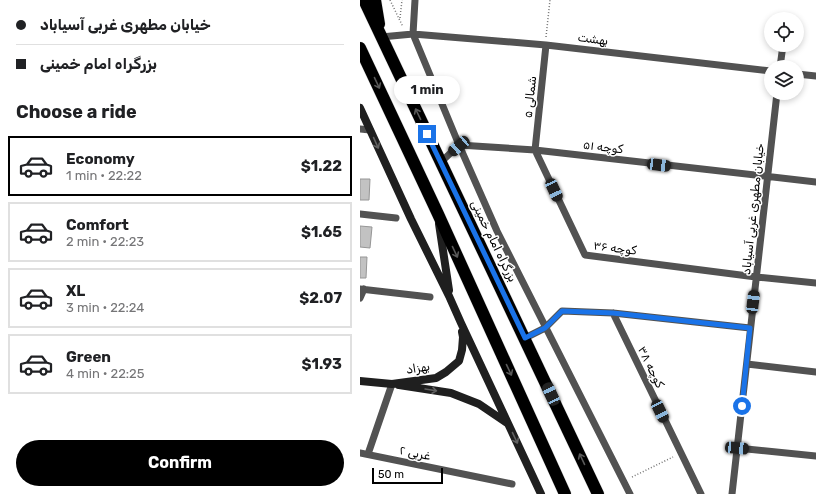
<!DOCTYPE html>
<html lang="en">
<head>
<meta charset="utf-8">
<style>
	:root { --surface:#fff; --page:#f6f6f6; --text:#202124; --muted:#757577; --line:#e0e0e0; --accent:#000 }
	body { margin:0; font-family:Rubik,"Noto Sans Arabic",sans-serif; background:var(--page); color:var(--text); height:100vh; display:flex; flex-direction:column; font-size:15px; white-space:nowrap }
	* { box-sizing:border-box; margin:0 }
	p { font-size:13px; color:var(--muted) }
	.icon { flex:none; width:22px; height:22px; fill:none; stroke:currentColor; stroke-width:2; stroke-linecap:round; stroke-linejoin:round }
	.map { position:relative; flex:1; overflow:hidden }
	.side { display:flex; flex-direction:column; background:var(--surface); width:360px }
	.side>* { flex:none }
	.hud { display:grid; align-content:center; height:88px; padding:0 16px; background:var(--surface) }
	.controls { position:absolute; left:404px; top:12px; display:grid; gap:8px }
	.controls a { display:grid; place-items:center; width:40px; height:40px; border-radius:50%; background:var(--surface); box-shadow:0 2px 6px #0003; font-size:20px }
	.scale { position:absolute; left:12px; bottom:10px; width:71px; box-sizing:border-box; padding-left:4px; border:2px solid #000; border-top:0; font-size:11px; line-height:14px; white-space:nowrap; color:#000; -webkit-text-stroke:3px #fff; paint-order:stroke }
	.end { position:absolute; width:18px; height:18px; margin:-9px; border:5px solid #1a73e8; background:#fff; box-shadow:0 0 0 2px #fff }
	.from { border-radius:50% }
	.bubble { position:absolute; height:28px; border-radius:14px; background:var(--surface); box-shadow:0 2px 6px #0003; font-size:13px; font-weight:700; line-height:28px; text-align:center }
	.car { position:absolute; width:12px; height:24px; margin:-12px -6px; border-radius:5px; box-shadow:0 0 3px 1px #0007; background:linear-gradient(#222 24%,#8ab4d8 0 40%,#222 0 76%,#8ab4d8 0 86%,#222 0) }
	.hud b { display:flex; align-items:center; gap:14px; height:38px; font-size:15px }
	.hud b+b { border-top:1px solid var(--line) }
	.hud i { width:10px; height:10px; background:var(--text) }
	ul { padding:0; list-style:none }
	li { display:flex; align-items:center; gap:12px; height:60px; margin:0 8px 6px; padding:0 8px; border:2px solid var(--line); border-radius:0px }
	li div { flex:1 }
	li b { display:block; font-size:15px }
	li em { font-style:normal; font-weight:700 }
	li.selected { border-color:var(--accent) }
	li>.icon { width:36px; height:36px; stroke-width:1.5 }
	h2 { padding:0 16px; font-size:18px; line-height:48px }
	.cta { display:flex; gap:8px; margin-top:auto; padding:8px 16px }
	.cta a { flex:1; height:46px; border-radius:24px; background:var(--accent); color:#fff; font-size:16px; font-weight:700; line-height:46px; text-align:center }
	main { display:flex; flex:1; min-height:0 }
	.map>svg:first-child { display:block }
	.building { fill:#c2c2c2; stroke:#969696 }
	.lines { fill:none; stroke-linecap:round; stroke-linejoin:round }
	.highway-casing { stroke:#dbdbdb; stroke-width:13 }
	.path { stroke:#747474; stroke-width:1.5; stroke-dasharray:1 2; stroke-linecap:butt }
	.street { stroke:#525252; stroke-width:7 }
	.secondary { stroke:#1f1f1f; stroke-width:8 }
	.highway { stroke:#000; stroke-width:12 }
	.oneway { stroke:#595959 }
	.oneway2 { stroke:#626262 }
	.route { stroke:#1a73e8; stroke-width:5 }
	.labels { text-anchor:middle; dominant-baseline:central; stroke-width:3; stroke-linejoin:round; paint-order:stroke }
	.street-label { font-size:12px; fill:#000; stroke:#fff }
</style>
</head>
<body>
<main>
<section class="side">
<div class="hud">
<b><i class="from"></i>خیابان مطهری غربی آسیاباد</b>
<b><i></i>بزرگراه امام خمینی</b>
</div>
<h2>Choose a ride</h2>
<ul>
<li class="selected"><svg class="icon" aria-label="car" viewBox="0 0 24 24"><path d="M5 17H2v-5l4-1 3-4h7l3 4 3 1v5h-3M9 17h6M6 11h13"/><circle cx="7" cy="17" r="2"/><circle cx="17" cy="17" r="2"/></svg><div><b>Economy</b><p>1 min · 22:22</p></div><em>$1.22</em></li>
<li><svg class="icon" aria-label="car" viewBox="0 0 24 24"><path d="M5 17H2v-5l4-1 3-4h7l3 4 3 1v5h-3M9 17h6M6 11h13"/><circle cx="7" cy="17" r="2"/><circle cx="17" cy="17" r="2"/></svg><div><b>Comfort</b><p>2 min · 22:23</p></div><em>$1.65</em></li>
<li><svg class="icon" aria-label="car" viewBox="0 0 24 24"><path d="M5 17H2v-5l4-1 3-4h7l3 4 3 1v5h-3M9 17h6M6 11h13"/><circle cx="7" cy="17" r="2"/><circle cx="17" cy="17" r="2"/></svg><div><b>XL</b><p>3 min · 22:24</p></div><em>$2.07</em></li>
<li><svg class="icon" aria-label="car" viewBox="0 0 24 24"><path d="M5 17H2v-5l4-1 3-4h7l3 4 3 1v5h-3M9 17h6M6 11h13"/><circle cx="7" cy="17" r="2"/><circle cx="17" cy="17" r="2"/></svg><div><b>Green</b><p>4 min · 22:25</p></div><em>$1.93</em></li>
</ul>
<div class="cta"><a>Confirm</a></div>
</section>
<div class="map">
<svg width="456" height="494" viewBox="0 0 456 494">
	<rect width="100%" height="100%" fill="#fff"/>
	<path class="building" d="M0 179H10L9 200H0Z
		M0 226 12 227 10 248 0 247Z
		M0 257H7L6 278H0Z"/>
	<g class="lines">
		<g class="highway-casing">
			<path id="highway" d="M4 0 238 494
				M15 0 19 24
				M0 48 78 214 205 494"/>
		</g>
		<path class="path" d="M30 0 43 27
			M40 18 42 0
			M186 37 190 0
			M272 477 313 457"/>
		<path class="street" d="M426 19V17
			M21 37 53 34 55 0
			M186 45 175 150 225 255 396 277 456 283
			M420 67 423 45
			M437 74 456 76
			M0 129 10 130
			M81 162 99 145 175 150 456 182
			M0 214 36 218
			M0 289 70 297
			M0 298 4 289
			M253 313 341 494
			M165 338 185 328 202 311 253 313 390 328
			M387 364 456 372
			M377 448 456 456
			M0 453 152 484
			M8 454 32 384
			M270 494 137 231 99 145 53 34 186 45 411 71
			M372 494 417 93"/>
		<path class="secondary" d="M0 108 51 219 89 296 101 323 181 494
			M79 224 89 290
			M0 381 32 384 76 378 86 372 99 361 102 350 103 337 102 332
			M39 385 91 393 119 404 147 423"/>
		<use href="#highway" class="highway"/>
	</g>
	<defs><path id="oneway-shaft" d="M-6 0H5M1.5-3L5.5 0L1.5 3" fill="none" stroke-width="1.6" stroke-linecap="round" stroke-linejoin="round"/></defs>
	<g class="oneway">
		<use href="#oneway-shaft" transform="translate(17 83) rotate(65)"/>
		<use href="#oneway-shaft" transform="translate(58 114) rotate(-116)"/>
		<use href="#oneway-shaft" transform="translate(95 252) rotate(65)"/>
		<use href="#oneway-shaft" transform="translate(149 370) rotate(65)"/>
		<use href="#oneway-shaft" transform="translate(222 459) rotate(-115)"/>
	</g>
	<g class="oneway2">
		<use href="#oneway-shaft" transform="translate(16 143) rotate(66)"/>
		<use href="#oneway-shaft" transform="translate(71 390) rotate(9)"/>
		<use href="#oneway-shaft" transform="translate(155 438) rotate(65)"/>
	</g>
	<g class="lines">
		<path class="route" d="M67 134 165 338 185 328 202 311 253 313 390 328 382 406"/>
	</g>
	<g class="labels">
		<g class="street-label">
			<text transform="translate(233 39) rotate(7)">بهشت</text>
			<text transform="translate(170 97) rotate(-84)">۵ شمالی</text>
			<text transform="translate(243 147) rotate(7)">کوچه ۵۱</text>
			<text transform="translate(393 209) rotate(-84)">خیابان مطهری غربی آسیاباد</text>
			<text transform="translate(134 241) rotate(64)">بزرگراه امام خمینی</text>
			<text transform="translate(255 248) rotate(7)">کوچه ۳۶</text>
			<text transform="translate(291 367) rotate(64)">کوچه ۳۸</text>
			<text transform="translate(58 368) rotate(-9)">بهزاد</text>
			<text transform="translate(55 453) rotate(12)">غربی ۲</text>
		</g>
	</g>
</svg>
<div class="controls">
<a><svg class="icon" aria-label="locate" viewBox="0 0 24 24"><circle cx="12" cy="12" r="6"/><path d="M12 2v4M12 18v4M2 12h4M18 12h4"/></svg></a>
<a><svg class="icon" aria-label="layers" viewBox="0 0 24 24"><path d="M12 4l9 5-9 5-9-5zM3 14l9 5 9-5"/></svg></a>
</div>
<div class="scale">50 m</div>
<i class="end from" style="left:382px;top:406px"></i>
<i class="end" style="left:67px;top:134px"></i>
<div class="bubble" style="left:34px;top:76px;width:66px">1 min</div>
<i class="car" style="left:99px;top:146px;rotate:229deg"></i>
<i class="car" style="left:299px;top:165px;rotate:97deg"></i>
<i class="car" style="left:194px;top:190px;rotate:155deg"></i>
<i class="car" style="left:393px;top:302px;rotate:7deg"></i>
<i class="car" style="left:191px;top:394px;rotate:335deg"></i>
<i class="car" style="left:300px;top:411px;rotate:154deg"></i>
<i class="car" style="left:377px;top:448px;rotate:95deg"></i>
</div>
</main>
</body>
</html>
